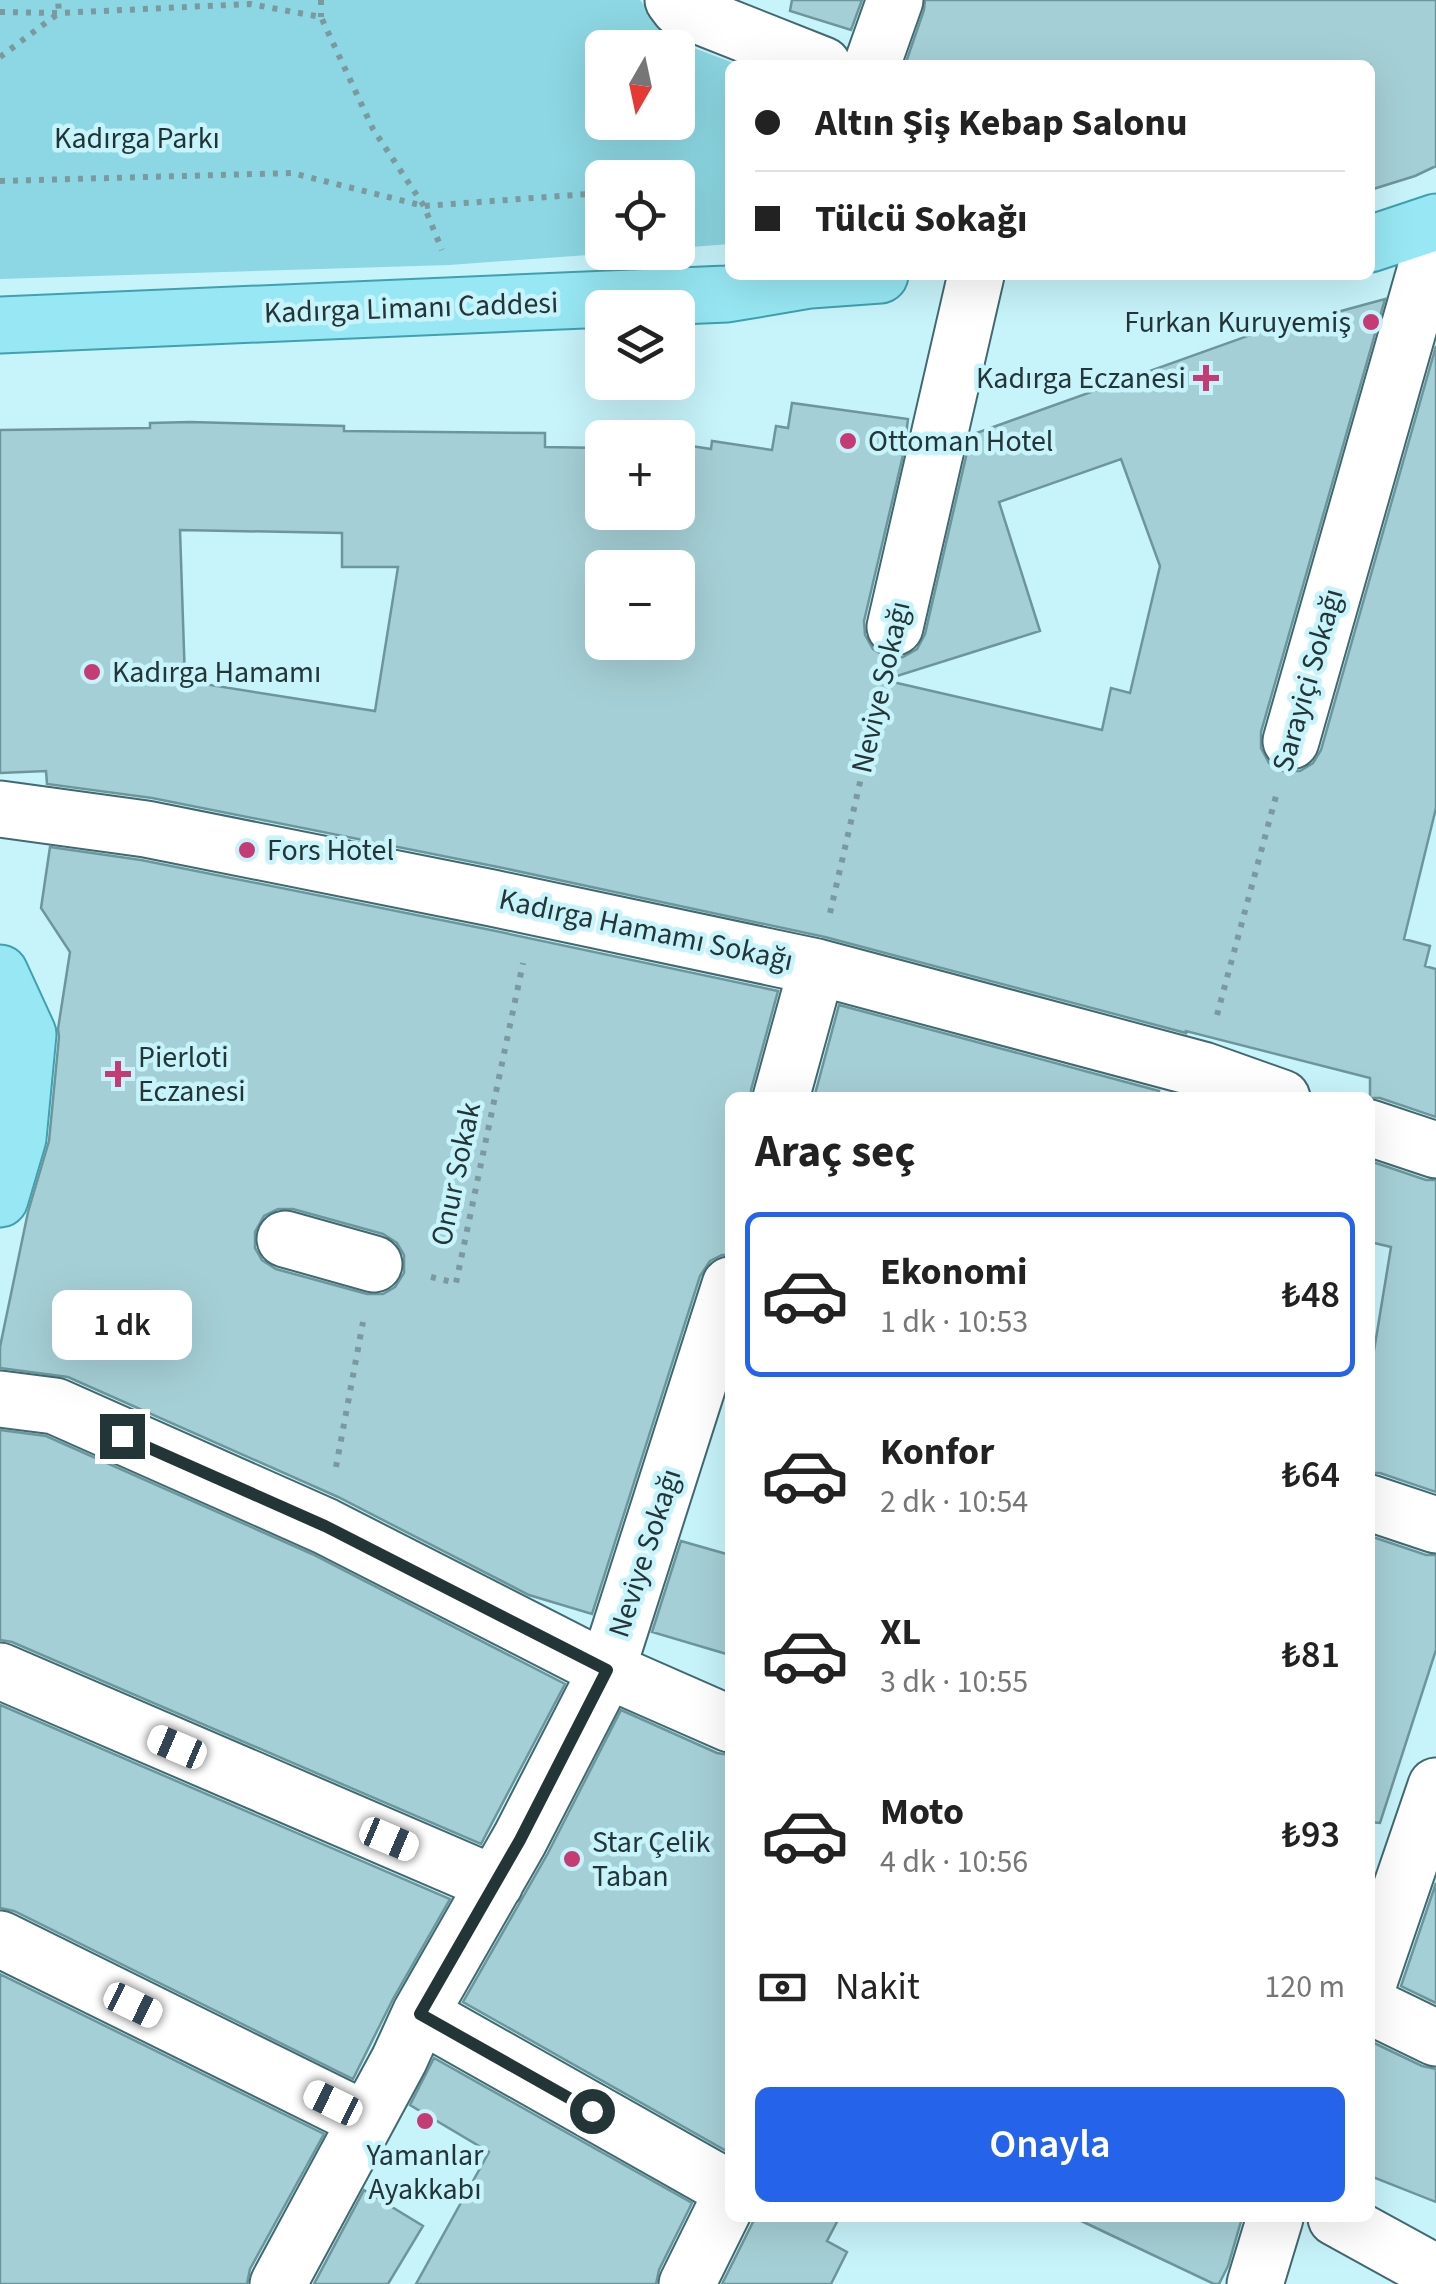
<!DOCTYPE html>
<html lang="tr">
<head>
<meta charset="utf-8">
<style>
	:root { --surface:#fff; --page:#f6f6f6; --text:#222; --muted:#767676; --line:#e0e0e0; --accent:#2563eb }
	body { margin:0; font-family:"Source Sans 3",sans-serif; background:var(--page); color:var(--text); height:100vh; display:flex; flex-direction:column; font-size:38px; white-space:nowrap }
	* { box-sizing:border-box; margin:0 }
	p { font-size:32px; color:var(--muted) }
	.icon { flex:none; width:55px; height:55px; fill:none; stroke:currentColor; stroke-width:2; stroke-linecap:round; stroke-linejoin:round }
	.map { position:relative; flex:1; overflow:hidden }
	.side { position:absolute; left:725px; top:1092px; width:650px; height:1130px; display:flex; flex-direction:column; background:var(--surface); border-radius:15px; box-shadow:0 10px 40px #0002 }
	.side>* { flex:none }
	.top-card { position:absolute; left:725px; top:60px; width:650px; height:220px; border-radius:15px; box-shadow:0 10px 40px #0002; display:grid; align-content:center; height:220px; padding:0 30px; background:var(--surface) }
	.needle { width:65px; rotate:189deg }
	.tools { position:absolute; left:585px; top:30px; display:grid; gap:20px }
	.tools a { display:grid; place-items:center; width:110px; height:110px; border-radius:15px; background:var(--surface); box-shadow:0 10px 40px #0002; font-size:50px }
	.end { position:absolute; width:45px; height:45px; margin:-22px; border:12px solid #243538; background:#fff; box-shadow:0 0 0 5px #fff }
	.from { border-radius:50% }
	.bubble { position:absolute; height:70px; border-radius:15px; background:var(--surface); box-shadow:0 10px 40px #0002; font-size:32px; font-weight:600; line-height:70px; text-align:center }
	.car { position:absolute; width:30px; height:60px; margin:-30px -15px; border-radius:12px; box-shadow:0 0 8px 2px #0007; background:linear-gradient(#fff 24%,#345 0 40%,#fff 0 76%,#345 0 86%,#fff 0) }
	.top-card b { display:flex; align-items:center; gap:35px; height:95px; font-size:38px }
	.top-card b+b { border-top:2px solid var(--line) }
	.top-card i { width:25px; height:25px; background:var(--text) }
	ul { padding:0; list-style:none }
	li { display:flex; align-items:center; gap:30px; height:165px; margin:0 20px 15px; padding:0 10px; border:5px solid transparent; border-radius:15px }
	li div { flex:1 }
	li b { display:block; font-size:38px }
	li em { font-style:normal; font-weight:600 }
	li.on { border-color:var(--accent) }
	li>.icon { width:90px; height:90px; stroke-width:1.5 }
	h2 { padding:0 30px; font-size:45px; line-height:120px }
	.pay { display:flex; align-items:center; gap:25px; height:110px; padding:0 30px; font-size:38px }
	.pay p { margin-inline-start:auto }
	.action { display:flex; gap:20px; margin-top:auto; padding:20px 30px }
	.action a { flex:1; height:115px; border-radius:15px; background:var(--accent); color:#fff; font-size:40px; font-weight:600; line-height:115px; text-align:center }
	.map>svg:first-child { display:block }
	.green { fill:#8cd7e3; fill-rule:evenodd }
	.building { fill:#a5cfd6; stroke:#6d969c; stroke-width:2.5; fill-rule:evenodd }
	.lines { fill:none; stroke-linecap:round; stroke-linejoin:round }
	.minor-casing { stroke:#42696f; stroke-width:59 }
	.major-casing { stroke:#41a0ae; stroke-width:59 }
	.path { stroke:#7b9aa0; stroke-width:6; stroke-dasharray:5 8; stroke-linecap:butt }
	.minor { stroke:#fff; stroke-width:55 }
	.major { stroke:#97e8f4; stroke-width:55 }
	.route { stroke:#243538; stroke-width:12 }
	.poi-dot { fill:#c53b76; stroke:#c7f3fa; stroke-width:4 }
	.labels { text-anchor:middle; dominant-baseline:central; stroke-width:9; stroke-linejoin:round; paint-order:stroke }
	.park-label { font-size:30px; fill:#1e3437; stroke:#c7f3fa }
	.street-label { font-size:30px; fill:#243538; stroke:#c7f3fa }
	.poi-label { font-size:30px; fill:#243538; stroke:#c7f3fa; text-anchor:start }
</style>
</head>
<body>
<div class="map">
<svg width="1436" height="2284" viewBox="0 0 1436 2284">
	<rect width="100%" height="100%" fill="#c7f3fa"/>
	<path class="green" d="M0 0H640L670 39 739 65H730V244L678 248V178H602V252L616 253 449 265 0 279ZM602 48H678V122H602Z"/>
	<path class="building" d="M792 0H862L851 30 790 11Z
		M925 0H1436V166L1415 176 1370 190V65H905L924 10Z
		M1385 299 1261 732V748L1269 763 1283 771H1300L1313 763 1321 750 1436 346V808L1404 939 1430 946 1425 966 1436 969V1117L1380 1098H1370V1078L1186 1031V1033L825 937 498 867 152 798 47 784 46 771 0 773V430L150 428V423L190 422 344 426V431L545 433V447L602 448V512H678V444L711 449 712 441 772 450 776 426 788 428 792 403 908 419 904 451 864 621 865 635 873 649 887 657H903L917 649 925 634 971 435 1281 324 1282 327ZM1121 459 1160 566 1130 693 1111 688 1102 730 884 680 1040 631 999 502ZM180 530 342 533V567H398L375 711 185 681ZM602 568H678V642H602Z
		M50 847 141 860 486 929 778 991 751 1090V1098H730V1255H722L710 1261 700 1276 592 1614 529 1595 338 1497 68 1377 0 1368V1347L28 1212 49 1141 59 1037 58 1029 70 952 41 908ZM278 1209H293L383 1234 397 1243 404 1255V1273L395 1287 383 1294H367L276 1269 262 1260 255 1248V1232L264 1216Z
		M839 1005 1159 1091 1157 1098H814Z
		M1370 1161 1426 1180H1436V1492L1380 1473H1370V1375L1391 1247 1370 1242Z
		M0 1430 46 1436 312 1554 565 1684 481 1844 12 1642 0 1640Z
		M1370 1536 1426 1555H1436V1650L1380 1823 1370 1822Z
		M681 1541 730 1555V1655L652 1632Z
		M0 1705 450 1899 393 1999 353 2079 14 1911 0 1908Z
		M621 1710 717 1753 730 1755V2153L463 2002 548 1853Z
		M1436 1883V2003L1401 1986Z
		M0 1974 324 2134 250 2269 247 2284H0Z
		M1370 2041 1422 2066 1436 2069V2202L1370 2176Z
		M434 2058 692 2203 659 2270 656 2284H416L489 2152 410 2105Z
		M364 2190 423 2226 388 2284H314Z
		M755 2218H839L827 2241 847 2252 831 2284H722Z
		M1075 2218H1242L1228 2266 1219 2284H1214Z"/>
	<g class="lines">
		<g class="minor-casing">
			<path id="minor" d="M673 0 679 8 823 65
				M872 65 895 0
				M895 627 976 275
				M1291 741 1427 264 1435 223
				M0 809 146 829 492 898 817 967 1203 1070 1282 1098
				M781 1098 817 967
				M1370 1128 1436 1150
				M285 1239 374 1264
				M0 1399 55 1406 325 1526 607 1670 730 1724
				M1370 1503 1436 1525
				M0 1671 495 1884
				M0 1939 366 2120
				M1370 1979 1436 1786
				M1370 2006 1436 2038
				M420 2014 730 2189
				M1336 2218 1436 2273
				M278 2284 399 2060 420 2014 520 1839 607 1670 730 1285
				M687 2284 730 2197
				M1255 2284 1275 2218"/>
		</g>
		<g class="major-casing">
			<path id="major" d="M1370 244 1436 222
				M0 325 727 294 810 280 880 275
				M0 973 28 1034 18 1138 0 1199"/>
		</g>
		<path class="path" d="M321 0V17
			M0 12 59 13 250 4 321 17 373 129 424 206 442 250
			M0 57 59 13 58 0
			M0 181 292 173 424 206 602 193
			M830 913 883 682
			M1217 1015 1276 796
			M431 1277 456 1283 523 963
			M336 1467 363 1322"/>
		<use href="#minor" class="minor"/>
		<use href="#major" class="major"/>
	</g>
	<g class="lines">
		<path class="route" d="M122 1436 325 1526 607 1670 520 1840 420 2014 592 2111"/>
	</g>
	<g class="poi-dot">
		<circle cx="1371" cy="322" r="10"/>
		<path d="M1201 363h10v10h10v10h-10v10h-10v-10h-10v-10h10z"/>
		<circle cx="848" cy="441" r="10"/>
		<circle cx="92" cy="672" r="10"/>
		<circle cx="247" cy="850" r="10"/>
		<path d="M113 1059h10v10h10v10h-10v10h-10v-10h-10v-10h10z"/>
		<circle cx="572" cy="1859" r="10"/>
		<circle cx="425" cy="2121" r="10"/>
	</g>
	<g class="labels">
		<g class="park-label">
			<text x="137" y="138">Kadırga Parkı</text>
		</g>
		<g class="street-label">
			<text transform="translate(411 308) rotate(-2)">Kadırga Limanı Caddesi</text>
			<text transform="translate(1308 680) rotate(-74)">Sarayiçi Sokağı</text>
			<text transform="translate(881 687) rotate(-77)">Neviye Sokağı</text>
			<text transform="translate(646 930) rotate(12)">Kadırga Hamamı Sokağı</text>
			<text transform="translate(456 1174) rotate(-78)">Onur Sokak</text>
			<text transform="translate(645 1553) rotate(-72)">Neviye Sokağı</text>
		</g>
		<g class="poi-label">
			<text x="1351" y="322" text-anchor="end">Furkan Kuruyemiş</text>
			<text x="1186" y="378" text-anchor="end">Kadırga Eczanesi</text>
			<text x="868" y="441">Ottoman Hotel</text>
			<text x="112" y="672">Kadırga Hamamı</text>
			<text x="267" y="850">Fors Hotel</text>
			<text x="138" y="1057">Pierloti<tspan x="138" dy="34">Eczanesi</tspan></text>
			<text x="592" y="1842">Star Çelik<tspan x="592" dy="34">Taban</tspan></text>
			<text x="425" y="2155" text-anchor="middle">Yamanlar<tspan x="425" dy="34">Ayakkabı</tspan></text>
		</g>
	</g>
</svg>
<div class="tools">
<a><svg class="needle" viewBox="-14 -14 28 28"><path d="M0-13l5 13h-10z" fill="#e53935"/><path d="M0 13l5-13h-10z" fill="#767676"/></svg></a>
<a><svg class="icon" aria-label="locate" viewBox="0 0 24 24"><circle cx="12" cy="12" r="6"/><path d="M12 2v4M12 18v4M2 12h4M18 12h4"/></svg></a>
<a><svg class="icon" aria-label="layers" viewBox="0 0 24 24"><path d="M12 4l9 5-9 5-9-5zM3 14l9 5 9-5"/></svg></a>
<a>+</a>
<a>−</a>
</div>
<i class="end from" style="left:592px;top:2111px"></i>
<i class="end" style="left:122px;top:1436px"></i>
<div class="bubble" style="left:52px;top:1290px;width:140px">1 dk</div>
<i class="car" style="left:177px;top:1747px;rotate:293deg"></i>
<i class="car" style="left:389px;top:1839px;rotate:113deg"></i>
<i class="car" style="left:133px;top:2005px;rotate:116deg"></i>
<i class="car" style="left:333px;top:2103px;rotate:296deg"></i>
<div class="top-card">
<b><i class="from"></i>Altın Şiş Kebap Salonu</b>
<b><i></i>Tülcü Sokağı</b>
</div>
<section class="side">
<h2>Araç seç</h2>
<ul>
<li class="on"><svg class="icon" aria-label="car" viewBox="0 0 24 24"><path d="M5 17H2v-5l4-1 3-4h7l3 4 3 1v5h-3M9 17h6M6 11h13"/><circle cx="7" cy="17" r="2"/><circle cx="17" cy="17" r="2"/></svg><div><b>Ekonomi</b><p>1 dk · 10:53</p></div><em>₺48</em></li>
<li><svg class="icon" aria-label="car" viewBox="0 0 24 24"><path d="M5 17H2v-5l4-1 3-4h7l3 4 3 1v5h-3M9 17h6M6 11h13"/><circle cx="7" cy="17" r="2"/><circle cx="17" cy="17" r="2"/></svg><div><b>Konfor</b><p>2 dk · 10:54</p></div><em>₺64</em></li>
<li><svg class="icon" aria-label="car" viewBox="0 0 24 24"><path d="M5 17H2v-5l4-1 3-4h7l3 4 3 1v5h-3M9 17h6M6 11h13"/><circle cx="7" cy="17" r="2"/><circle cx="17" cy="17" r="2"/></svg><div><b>XL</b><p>3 dk · 10:55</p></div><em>₺81</em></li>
<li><svg class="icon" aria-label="car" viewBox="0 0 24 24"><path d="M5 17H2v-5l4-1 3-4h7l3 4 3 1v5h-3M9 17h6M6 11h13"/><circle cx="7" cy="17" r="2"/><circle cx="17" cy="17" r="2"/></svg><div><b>Moto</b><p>4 dk · 10:56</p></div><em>₺93</em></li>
</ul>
<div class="pay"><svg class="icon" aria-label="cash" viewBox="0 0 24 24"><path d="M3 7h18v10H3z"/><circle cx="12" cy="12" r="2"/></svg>Nakit<p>120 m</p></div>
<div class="action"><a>Onayla</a></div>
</section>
</div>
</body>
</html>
